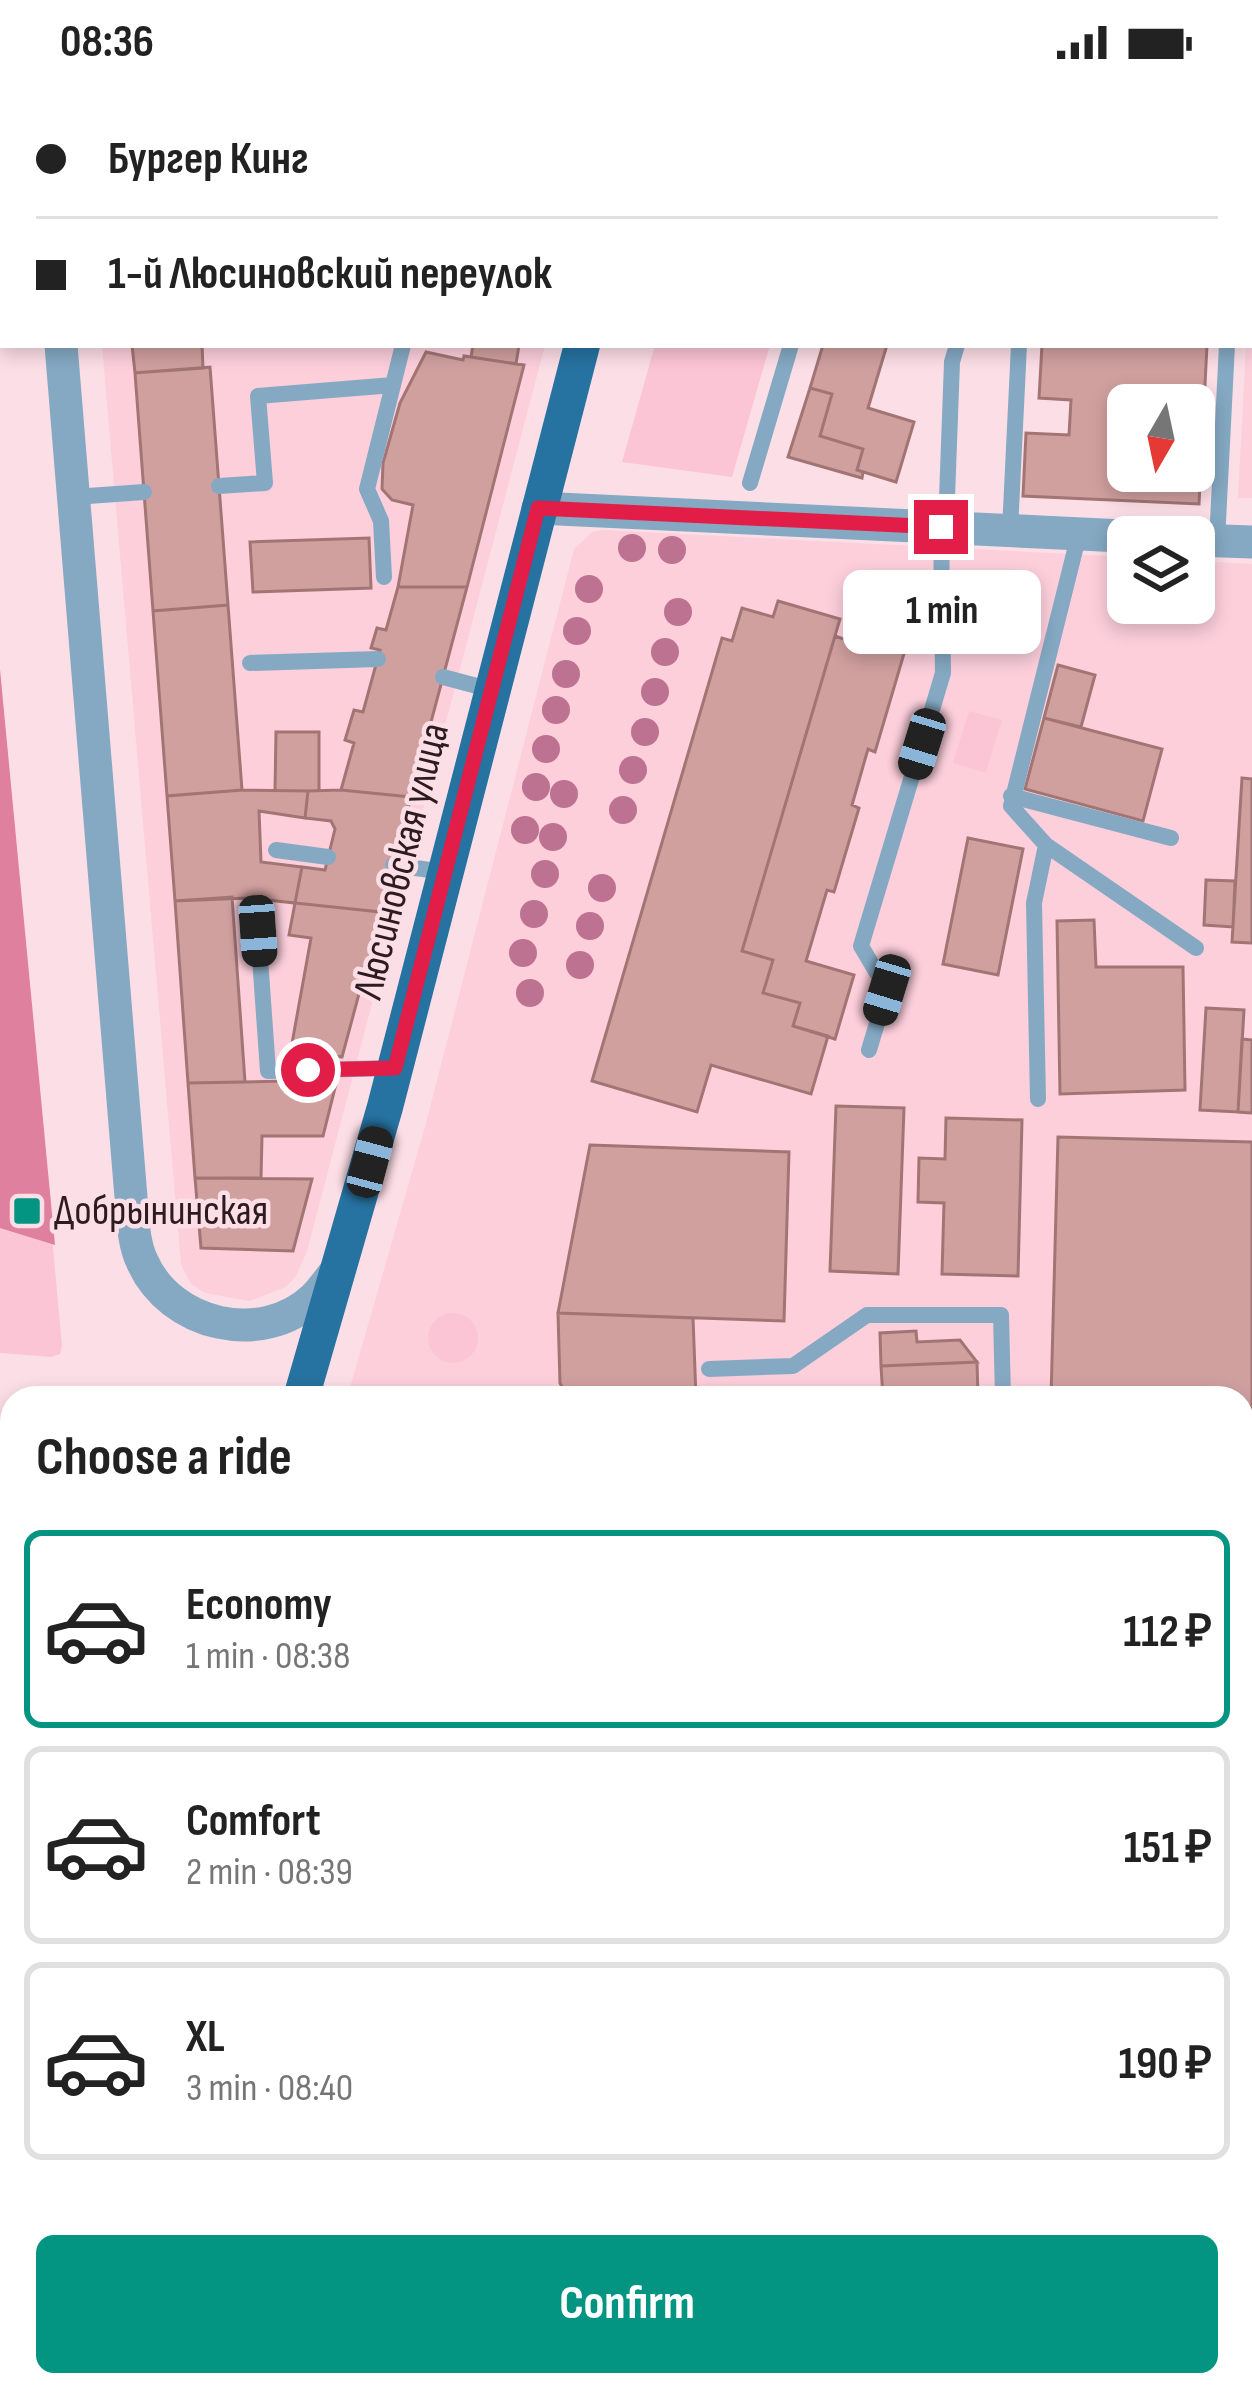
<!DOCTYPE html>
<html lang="en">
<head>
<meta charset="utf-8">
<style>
	:root { --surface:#fff; --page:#f2f2f2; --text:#222; --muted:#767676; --line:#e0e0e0; --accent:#049482 }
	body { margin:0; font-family:"Sofia Sans Condensed",sans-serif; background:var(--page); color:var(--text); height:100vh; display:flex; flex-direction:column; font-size:45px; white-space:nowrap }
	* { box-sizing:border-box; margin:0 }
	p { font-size:39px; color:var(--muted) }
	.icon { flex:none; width:66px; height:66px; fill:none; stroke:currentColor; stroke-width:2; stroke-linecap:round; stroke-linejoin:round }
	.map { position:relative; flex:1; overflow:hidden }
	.drawer { position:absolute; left:0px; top:1302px; width:1254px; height:1011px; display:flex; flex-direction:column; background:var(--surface); border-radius:36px 36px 0 0; box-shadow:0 6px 18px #0003 }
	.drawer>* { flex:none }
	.guide { position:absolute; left:0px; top:0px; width:1254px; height:264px; box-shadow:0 6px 18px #0003; display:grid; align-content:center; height:264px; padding:0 36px; background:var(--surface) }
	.needle { width:78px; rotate:189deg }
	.tools { position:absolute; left:1107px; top:300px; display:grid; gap:24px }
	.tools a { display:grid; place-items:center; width:108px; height:108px; border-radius:18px; background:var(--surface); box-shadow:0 6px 18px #0003; font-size:60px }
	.end { position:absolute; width:54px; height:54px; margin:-27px; border:15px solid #e11d48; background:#fff; box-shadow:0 0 0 6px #fff }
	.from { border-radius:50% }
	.bubble { position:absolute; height:84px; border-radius:18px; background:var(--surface); box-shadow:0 6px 18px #0003; font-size:39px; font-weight:700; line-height:84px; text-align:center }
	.car { position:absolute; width:36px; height:72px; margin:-36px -18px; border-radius:15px; box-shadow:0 0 9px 3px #0007; background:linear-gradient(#222 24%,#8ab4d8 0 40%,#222 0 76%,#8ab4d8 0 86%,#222 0) }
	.guide b { display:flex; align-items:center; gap:42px; height:114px; font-size:45px }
	.guide b+b { border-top:3px solid var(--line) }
	.guide i { width:30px; height:30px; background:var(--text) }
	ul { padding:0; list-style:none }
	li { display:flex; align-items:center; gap:36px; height:198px; margin:0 24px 18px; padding:0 12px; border:6px solid var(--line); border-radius:18px }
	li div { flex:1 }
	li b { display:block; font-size:45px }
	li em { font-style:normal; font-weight:700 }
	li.active { border-color:var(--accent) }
	li>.icon { width:108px; height:108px; stroke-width:1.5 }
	h2 { padding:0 36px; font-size:54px; line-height:144px }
	.primary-button { display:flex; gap:24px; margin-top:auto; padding:24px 36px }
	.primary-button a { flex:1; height:138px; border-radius:18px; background:var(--accent); color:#fff; font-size:48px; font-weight:700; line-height:138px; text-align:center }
	.status { display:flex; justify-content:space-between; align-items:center; height:84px; padding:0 60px; background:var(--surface); direction:ltr }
	.status svg { height:33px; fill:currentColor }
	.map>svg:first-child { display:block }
	.built { fill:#fccfdb }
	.green { fill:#fcc5d5 }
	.forest { fill:#df809f }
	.building { fill:#d0a09f; stroke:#a27574; stroke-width:3; fill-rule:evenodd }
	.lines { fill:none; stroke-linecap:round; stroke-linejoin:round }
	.primary-tunnel { stroke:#d3b7bf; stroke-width:36; stroke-dasharray:36 18; stroke-linecap:butt }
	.service { stroke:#85a9c3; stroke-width:16 }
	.minor { stroke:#85a9c3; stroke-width:33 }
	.secondary { stroke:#5289af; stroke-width:36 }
	.primary { stroke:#2672a1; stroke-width:36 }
	.tree { fill:#bd7291 }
	.route { stroke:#e11d48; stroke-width:15 }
	.poi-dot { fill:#049482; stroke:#fcdee6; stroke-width:4.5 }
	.labels { text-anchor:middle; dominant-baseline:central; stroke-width:9; stroke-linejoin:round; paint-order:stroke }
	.street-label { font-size:42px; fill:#2d1b21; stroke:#fcdee6 }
	.poi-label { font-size:42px; fill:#2d1b21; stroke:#fcdee6; text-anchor:start }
</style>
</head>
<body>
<div class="status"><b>08:36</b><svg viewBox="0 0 49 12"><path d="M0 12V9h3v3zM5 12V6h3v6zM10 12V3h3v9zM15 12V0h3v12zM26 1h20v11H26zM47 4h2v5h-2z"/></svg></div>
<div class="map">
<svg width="1252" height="2311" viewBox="0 0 1252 2311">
	<rect width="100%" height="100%" fill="#fcdee6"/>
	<path class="built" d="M80 0H615L80 3Z
		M1097 0H1252V414H1238L1246 261H1251V3H1095Z
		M102 261H545L307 1167 296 1192 286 1203 250 1217 205 1209 191 1200 181 1181Z
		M604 446 1128 473V519H1194V477L1252 480V1442L1242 1443V1314H347L425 1043 574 465 592 448Z
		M0 1638 12 1640V1953L0 1998Z
		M1242 1991 1252 1993V2311H729L742 2301H1242Z"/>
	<path class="green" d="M655 261H770L732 393 622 378Z
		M0 586 62 1262 60 1270 52 1273 0 1269Z
		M969 627 1002 636 986 689 953 679Z
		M428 1254a25 25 0 1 1 50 0a25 25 0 1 1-50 0Z"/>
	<path class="forest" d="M0 586 55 1161 0 1144Z"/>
	<path class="building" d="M132 261H202L203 284 135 289Z
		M473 261H519L516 280 471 273Z
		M823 261H887L868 324 914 338 896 398 857 386 863 365 820 352 832 310 810 304Z
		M1042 261H1207L1199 420 1023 412 1026 349 1069 351 1071 316 1039 314ZM1128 321H1194V387H1128Z
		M426 268 463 276 464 272 524 281 467 503H398L413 421 392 416 382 405 383 379 400 319Z
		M210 283 228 521 153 527 135 289Z
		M810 304 832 310 820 352 863 365 857 386 863 388 862 394 788 373Z
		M369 454 371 504 253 508 250 458Z
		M398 503H467L411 713 341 706 354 659 345 656 354 626 363 628 380 566 371 564 377 544 386 546Z
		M778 517 840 535 742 867 773 876 763 909 800 919 793 942 828 952 811 1010 711 981 697 1028 592 997 722 554 732 557 742 524 773 533Z
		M228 521 242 706 167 712 153 527Z
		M860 542 908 556 875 668 868 665 852 721 859 724 834 808 827 806 806 877 854 891 835 955 793 942 800 919 763 909 773 876 742 867 835 552 855 559Z
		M1058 581 1095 591 1081 643 1044 634Z
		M1044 634 1162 665 1143 737 1025 705Z
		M276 648H319V707H275Z
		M1242 694 1252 695V859L1232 858Z
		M242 706 308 707 305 734 259 727 261 778 302 783 295 819 249 814 175 817 167 712Z
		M341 706 411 713 381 828 295 819 302 783 325 786 335 745 331 737 305 734 308 707Z
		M968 754 1023 765 998 891 943 880Z
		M1206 796 1235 797 1233 843 1204 841Z
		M232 813 245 998 188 999 175 817Z
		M295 819 381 828 342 973 291 965 311 854 289 851Z
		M1094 836 1096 883H1183L1185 1006 1060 1010 1057 837Z
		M1206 924 1244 926 1238 1028 1200 1026Z
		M1242 955 1252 956V1029L1238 1028Z
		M337 996 323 1052H262L261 1094H195L188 999Z
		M836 1022 904 1024 898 1190 830 1187Z
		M946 1034 1022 1036 1018 1192 942 1190 944 1119 918 1118 919 1074 945 1075Z
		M1058 1053 1252 1058V1361L1242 1360V1314H1051Z
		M590 1061 789 1068 784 1237 558 1229Z
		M195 1094 312 1095 293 1167 201 1164Z
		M558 1229 693 1234 696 1314H568L560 1299Z
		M916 1247 917 1258 960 1256 977 1278 881 1282 880 1249Z
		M977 1278 978 1314H883L881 1282Z
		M0 1702 12 1704V1887L2 1927Z
		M1242 2141 1252 2143V2265L1242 2263Z
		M22 2301H133L130 2311H19Z
		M282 2301H364L362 2311H265L266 2306 281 2309Z
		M746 2301H818L821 2304 841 2301 846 2307 840 2311H733Z
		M863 2301H943L950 2310 871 2311Z
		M970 2301H1107L1114 2311H1074L1067 2301 1052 2311H956Z"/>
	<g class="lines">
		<path class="primary-tunnel" d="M0 1512 12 1513
			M0 1577 12 1578"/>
		<path class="service" d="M868 3 869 0
			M1056 3 1057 0
			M750 399 791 261
			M219 402 265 399 258 312 393 301
			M74 413 144 408
			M1010 446 1019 261
			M1079 450 1011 722 1046 761 1196 864
			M1217 457 1227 261
			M384 493 381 437 367 405 403 261
			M250 579 378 575
			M443 593 492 606
			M1011 712 1171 754
			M276 766 328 773
			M393 781 445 788
			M258 846 268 987 394 984
			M869 966 887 906 861 862 943 589 941 443 947 414 952 278 957 261
			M1038 1015 1034 819 1046 761
			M709 1285 793 1282 867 1231H1001L1003 1314
			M0 1409 12 1410
			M1242 2109 1252 2110
			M0 2195 12 2198
			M1242 2277 1252 2279
			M151 2311 154 2301
			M693 2311 706 2301"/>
		<path class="minor" d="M33 0 34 3
			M61 261 131 1113C133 1134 133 1158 142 1177 170 1242 262 1263 314 1214 323 1205 330 1194 338 1185
			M538 424 1144 453
			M1194 456 1252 458"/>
		<path class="secondary" d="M0 1452 12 1454
			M0 2142 12 2098
			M606 2301 614 2311"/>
		<path class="primary" d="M652 3 653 0
			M0 32 3 19
			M301 1314 385 1023 582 261
			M1242 1470 1252 1469
			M0 1604 12 1606
			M1242 1667 1252 1668
			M1242 1734 1252 1735
			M1242 1889 1252 1891"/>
	</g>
	<g class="tree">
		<circle cx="632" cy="464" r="14"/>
		<circle cx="672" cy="466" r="14"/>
		<circle cx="589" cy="505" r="14"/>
		<circle cx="678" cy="528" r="14"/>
		<circle cx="577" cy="547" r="14"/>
		<circle cx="665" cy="568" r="14"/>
		<circle cx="566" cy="590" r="14"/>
		<circle cx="655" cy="608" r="14"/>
		<circle cx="556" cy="626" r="14"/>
		<circle cx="645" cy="648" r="14"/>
		<circle cx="546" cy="665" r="14"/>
		<circle cx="633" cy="686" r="14"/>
		<circle cx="536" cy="703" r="14"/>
		<circle cx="564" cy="710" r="14"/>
		<circle cx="623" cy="726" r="14"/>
		<circle cx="525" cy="746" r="14"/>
		<circle cx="553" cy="753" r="14"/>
		<circle cx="545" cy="790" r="14"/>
		<circle cx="602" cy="804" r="14"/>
		<circle cx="534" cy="830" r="14"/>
		<circle cx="590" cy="842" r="14"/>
		<circle cx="523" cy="869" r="14"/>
		<circle cx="580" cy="881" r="14"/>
		<circle cx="530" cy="909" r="14"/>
	</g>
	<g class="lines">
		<path class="route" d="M308 986 395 984 538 424 941 443"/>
	</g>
	<rect class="poi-dot" x="12" y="1112" width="30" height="30" rx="6"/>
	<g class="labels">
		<g class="street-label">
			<text transform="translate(402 777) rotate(-76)">Люсиновская улица</text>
		</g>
		<g class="poi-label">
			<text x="54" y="1127">Добрынинская</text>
		</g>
	</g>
</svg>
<div class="tools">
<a><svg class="needle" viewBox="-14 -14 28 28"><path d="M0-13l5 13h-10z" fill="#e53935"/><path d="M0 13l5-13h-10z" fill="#767676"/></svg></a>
<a><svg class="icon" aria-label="layers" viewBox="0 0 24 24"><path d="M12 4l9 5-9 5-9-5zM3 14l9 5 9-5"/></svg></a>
</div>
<i class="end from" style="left:308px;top:986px"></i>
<i class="end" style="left:941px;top:443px"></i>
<div class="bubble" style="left:843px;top:486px;width:198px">1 min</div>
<i class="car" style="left:922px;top:660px;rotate:197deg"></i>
<i class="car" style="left:258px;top:847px;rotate:176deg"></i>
<i class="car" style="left:887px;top:906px;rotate:197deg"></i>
<i class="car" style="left:370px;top:1078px;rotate:15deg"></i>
<div class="guide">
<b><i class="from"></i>Бургер Кинг</b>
<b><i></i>1-й Люсиновский переулок</b>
</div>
<section class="drawer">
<h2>Choose a ride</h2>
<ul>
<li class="active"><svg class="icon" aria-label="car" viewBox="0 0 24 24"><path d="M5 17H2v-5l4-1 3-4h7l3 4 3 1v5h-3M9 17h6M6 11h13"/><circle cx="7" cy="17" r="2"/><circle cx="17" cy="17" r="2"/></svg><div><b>Economy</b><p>1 min · 08:38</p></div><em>112 ₽</em></li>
<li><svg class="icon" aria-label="car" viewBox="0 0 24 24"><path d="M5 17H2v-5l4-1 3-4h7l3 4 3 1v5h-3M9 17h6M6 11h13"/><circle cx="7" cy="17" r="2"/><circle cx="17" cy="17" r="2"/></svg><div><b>Comfort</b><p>2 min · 08:39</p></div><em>151 ₽</em></li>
<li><svg class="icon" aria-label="car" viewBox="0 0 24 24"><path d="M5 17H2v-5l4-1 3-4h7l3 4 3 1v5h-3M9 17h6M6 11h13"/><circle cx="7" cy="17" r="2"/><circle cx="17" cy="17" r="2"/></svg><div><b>XL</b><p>3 min · 08:40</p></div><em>190 ₽</em></li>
</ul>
<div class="primary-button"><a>Confirm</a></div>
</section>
</div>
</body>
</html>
